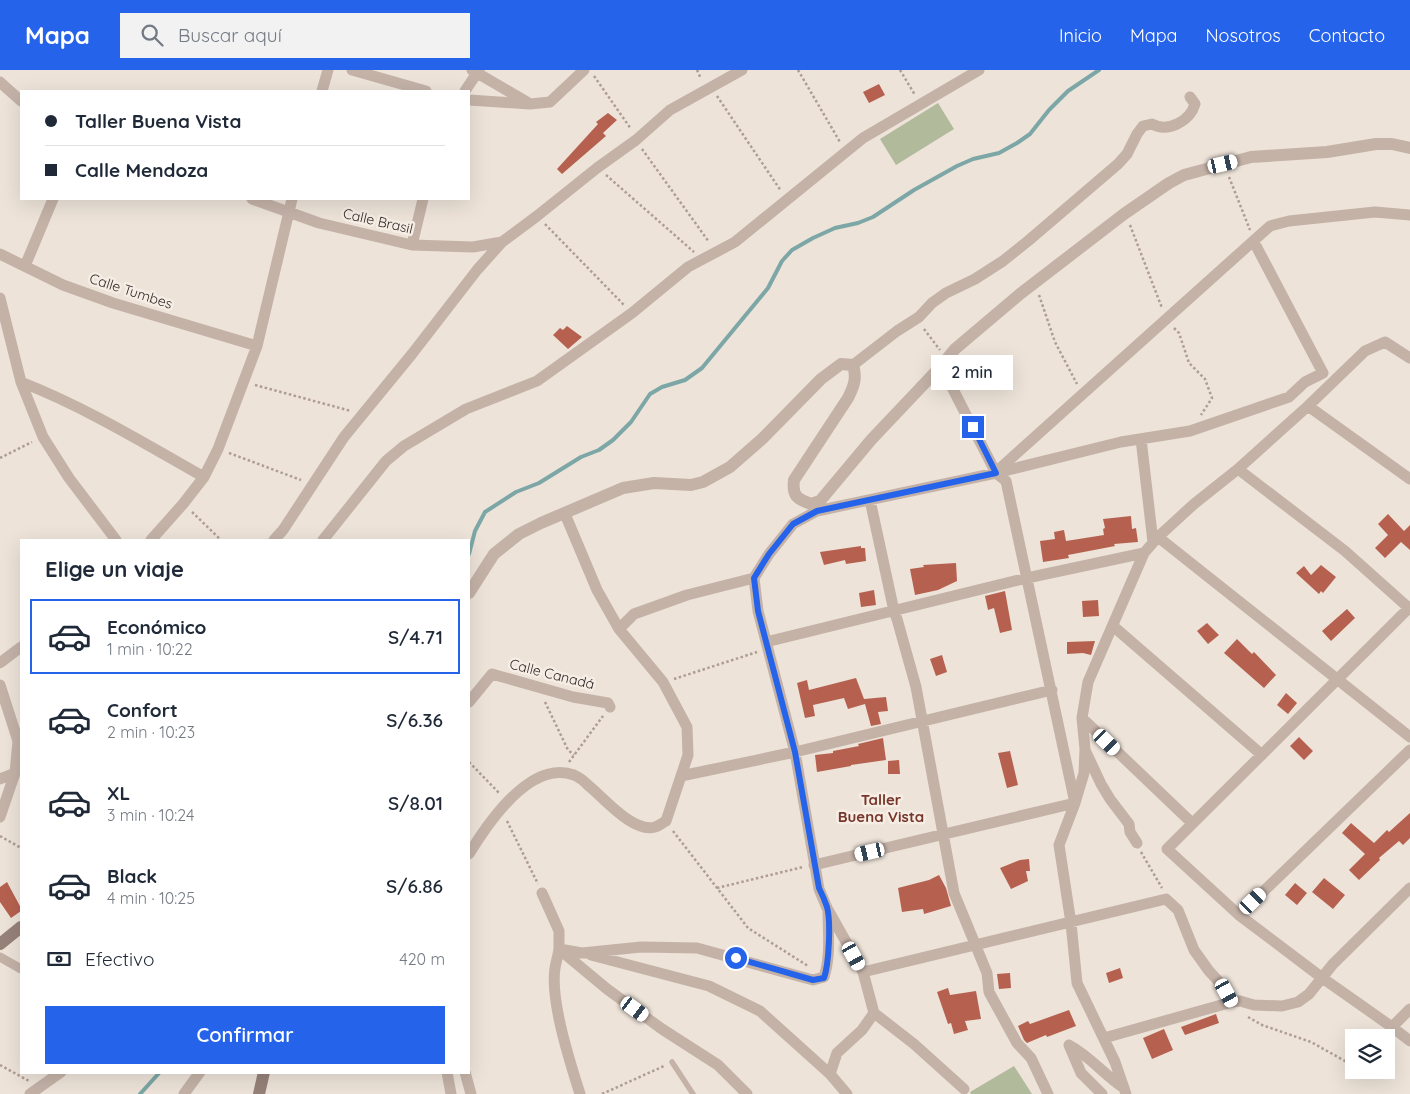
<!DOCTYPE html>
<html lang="es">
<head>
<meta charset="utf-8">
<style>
	:root { --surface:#fff; --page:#f2f2f3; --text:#1f2937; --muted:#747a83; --line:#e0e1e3; --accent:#2563eb }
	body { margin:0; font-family:Quicksand,sans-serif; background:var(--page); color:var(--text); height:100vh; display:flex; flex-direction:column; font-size:19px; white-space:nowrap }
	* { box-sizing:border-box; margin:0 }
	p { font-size:16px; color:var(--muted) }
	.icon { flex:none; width:28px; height:28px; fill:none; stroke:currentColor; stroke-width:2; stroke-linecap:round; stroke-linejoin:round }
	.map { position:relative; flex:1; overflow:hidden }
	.panel { position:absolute; left:20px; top:469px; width:450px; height:535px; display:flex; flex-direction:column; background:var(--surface); border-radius:0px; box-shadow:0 5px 20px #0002 }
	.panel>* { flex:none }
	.top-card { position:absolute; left:20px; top:20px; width:450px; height:110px; border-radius:0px; box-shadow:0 5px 20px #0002; display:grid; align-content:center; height:110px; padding:0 25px; background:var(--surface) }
	.buttons { position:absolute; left:1345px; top:959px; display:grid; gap:10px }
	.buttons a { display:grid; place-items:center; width:50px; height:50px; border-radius:0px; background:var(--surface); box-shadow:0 5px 20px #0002; font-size:25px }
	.end { position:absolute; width:22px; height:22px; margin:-11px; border:6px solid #2563eb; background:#fff; box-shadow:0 0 0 2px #fff }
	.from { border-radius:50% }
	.bubble { position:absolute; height:35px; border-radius:0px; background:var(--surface); box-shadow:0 5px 20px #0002; font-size:16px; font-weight:600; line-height:35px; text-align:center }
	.car { position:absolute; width:15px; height:30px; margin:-15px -8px; border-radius:6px; box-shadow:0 0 4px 1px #0007; background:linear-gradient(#fff 24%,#345 0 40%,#fff 0 76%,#345 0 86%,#fff 0) }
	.top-card b { display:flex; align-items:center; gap:18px; height:48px; font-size:19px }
	.top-card b+b { border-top:1px solid var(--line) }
	.top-card i { width:12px; height:12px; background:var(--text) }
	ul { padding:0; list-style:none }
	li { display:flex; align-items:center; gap:15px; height:75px; margin:0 10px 8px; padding:0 15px; border:2px solid transparent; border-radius:0px }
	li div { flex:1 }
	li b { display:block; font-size:19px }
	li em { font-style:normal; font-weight:600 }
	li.on { border-color:var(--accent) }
	li>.icon { width:45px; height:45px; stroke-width:1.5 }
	h2 { padding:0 25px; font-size:22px; line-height:60px }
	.pay { display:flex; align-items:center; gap:12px; height:55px; padding:0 25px; font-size:19px }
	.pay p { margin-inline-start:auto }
	.primary-button { display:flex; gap:10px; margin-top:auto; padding:10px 25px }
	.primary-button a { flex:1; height:58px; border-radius:0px; background:var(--accent); color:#fff; font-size:20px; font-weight:600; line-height:58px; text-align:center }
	header { display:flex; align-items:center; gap:30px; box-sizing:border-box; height:70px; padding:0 25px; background:var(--accent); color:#fff }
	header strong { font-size:24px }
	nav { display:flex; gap:28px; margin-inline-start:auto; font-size:18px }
	.search { width:350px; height:45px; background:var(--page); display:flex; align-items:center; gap:12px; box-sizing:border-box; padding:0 18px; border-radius:0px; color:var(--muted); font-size:19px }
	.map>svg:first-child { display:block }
	.green { fill:#b2ba9c }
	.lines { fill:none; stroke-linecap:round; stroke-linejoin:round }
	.stream { stroke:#7ca7a6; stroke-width:4 }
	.building { fill:#b6614f }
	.path { stroke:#af9c92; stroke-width:2.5; stroke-dasharray:2.5 2.5; stroke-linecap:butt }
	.service { stroke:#c4b2a7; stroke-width:5.5 }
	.pedestrian { stroke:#c4b2a7; stroke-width:9 }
	.minor { stroke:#c4b2a7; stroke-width:11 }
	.tertiary { stroke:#c4b2a7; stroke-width:12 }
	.secondary { stroke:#978279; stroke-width:12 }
	.route { stroke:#2563eb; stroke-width:6 }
	.labels { text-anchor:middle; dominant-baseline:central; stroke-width:5; stroke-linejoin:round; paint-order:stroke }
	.street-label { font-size:14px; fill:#312927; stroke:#f6ede5 }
	.neighbourhood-label { font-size:15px; font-weight:bold; fill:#76372a; stroke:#f6ede5 }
</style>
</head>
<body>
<header>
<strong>Mapa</strong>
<div class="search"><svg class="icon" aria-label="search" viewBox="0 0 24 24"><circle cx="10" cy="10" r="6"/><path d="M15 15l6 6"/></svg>Buscar aquí</div>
<nav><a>Inicio</a><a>Mapa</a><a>Nosotros</a><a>Contacto</a></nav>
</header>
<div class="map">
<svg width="1410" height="1024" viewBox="0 0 1410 1024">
	<rect width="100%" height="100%" fill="#ede3d9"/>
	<path class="green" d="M938 33 954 59 896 95 880 69Z
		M1014 996 1032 1024H971L970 1022Z"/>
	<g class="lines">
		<path class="stream" d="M469 484 475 461 485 442 516 422 539 413 581 387 599 380 613 370 631 352 650 324 662 317 685 310 702 298 768 218 782 191 792 180 813 168 835 158 858 153 873 147 914 120 957 96 973 89 999 83 1017 73 1030 64 1049 40 1068 21 1099 0
			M140 1024 160 1002"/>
	</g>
	<path class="building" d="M879 14 885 25 869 33 863 22Z
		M608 43 617 50 603 63 606 66 562 104 557 99 598 54 596 52Z
		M567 256 582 267 568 279 553 265 560 258 563 260Z
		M1388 444 1404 461 1410 455V480L1401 472 1385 488 1375 478 1388 465 1378 454Z
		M1131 446 1132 459 1136 458 1138 472 1114 474 1115 476 1068 485 1069 488 1043 492 1040 471 1055 469 1054 462 1064 460 1066 471 1104 465 1103 459 1105 458 1103 449Z
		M861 476V478H865L866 491 846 494 845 490 824 495 820 482Z
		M956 493 957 511 938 520 915 525 910 499 924 497 923 495Z
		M1321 495 1336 507 1323 523 1321 521 1319 524 1296 503 1304 496 1311 505Z
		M874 520 876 535 861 537 859 523Z
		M1005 521 1012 560 1000 563 994 538 988 540 985 526Z
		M1098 530 1099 546 1083 547 1082 531Z
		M1347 539 1355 548 1331 571 1322 561Z
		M1207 553 1219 565 1208 574 1197 561Z
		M1237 569 1252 584 1254 582 1276 605 1264 618 1224 583Z
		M1095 571 1091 585 1083 583 1067 584V572Z
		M942 585 947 602 936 606 930 589Z
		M856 608 864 629 886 627 888 641 878 642 881 654 871 656 865 634 848 639 844 628 813 635 815 646 805 648 797 613 807 610 809 620Z
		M1286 623 1297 633 1288 644 1277 635Z
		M1299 667 1313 681 1304 690 1290 676Z
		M883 668 886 690 851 695V696L817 702 815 685 833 683V681L859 676 858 674Z
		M1010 681 1018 715 1007 718 998 683Z
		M899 690 900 704H888V691Z
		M1410 743V768L1403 775 1399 771 1379 788 1380 790 1359 810 1349 800 1365 784 1342 763 1351 753 1374 773 1387 760 1389 762Z
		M1029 789 1030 801H1026L1028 811 1011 819 1000 798 1020 790Z
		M939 805 946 818 951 836 924 844 923 839 902 842 898 818 929 810Z
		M1324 808 1345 825 1333 839 1312 822Z
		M7 812 21 838V841L11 848 0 832V817Z
		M1295 813 1307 823 1297 835 1285 825Z
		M1120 898 1123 908 1109 913 1106 903Z
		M1010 903 1011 918 999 919 997 904Z
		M948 918 950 925 976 921 981 949 965 951 968 960 954 964 951 953 948 954 937 922Z
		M1069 940 1076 956 1047 967 1046 965 1027 973 1024 970 1018 956 1028 951 1030 954Z
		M1216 944 1219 953 1185 965 1181 957Z
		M1164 959 1173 980 1152 989 1143 968Z"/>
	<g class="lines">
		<path class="path" d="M697 0 701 9
			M798 0 840 72
			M900 0 915 25
			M594 6 631 59
			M717 26 781 121
			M642 79 709 172
			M606 105 694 182
			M1229 107 1250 160
			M545 154 624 235
			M1130 155 1162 238
			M1039 225 1055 272 1077 314
			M1174 258 1179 263 1189 293 1205 309 1212 328 1201 345
			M924 259 940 280
			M255 315 351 341
			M229 383 301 410
			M0 388 32 372
			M192 442 221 470
			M674 609 757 582
			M545 632 568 680 574 685
			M469 692 500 724
			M569 692 603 646
			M507 751 538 814
			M673 761 748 858 808 896
			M0 766 21 778
			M1141 782 1162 818
			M717 818 803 797
			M1248 947 1262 955 1311 972 1354 996
			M0 995 29 1011
			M1362 1000 1378 1007
			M602 1024 664 996"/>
		<path class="service" d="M672 992 693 1024"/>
		<path class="pedestrian" d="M0 887 21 899"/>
		<path class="minor" d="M352 0 426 21
			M472 0 527 32
			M0 12 21 31
			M322 21 328 0
			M465 21 479 0
			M469 30 530 34 550 32 584 0
			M252 129 319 153 412 175 473 177 502 172
			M412 175 423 129
			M0 184 63 215 113 233 257 276
			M25 196 53 129
			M0 228 21 312 43 367 69 408 116 470
			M853 295 897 261 919 247 932 233 946 223 975 209 1003 191 1028 171 1118 94 1127 84 1137 64 1143 56 1152 54C1168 63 1190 51 1195 34L1190 27
			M21 312C85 337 144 373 204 407
			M1308 336 1410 409
			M1141 369 1153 472
			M1238 399 1345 481 1410 539
			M997 401 1270 156 1289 151 1375 142 1410 145
			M870 430 894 541 897 549 916 617 954 823 987 903 989 922 1017 973 1031 988 1048 1024
			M1158 467 1410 667
			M151 470 183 434 204 407 218 379 257 276 292 129
			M274 470 283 460 344 367 412 284 477 200 502 172 537 146 597 98 636 70 670 40 742 0
			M323 470 386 391 404 376 466 339 537 311 632 243 688 197 735 172 863 68 979 0
			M1410 537 1167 779 1239 845 1321 907 1392 957 1410 971
			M1113 556 1262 685
			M619 559 634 544 687 525 754 508
			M766 572 1027 508 1144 483
			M0 593 21 577
			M0 615 18 671 15 703 0 747
			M469 632 492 604 573 627 608 633 610 637
			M1082 648 1192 753
			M1085 680 1101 714 1110 729 1129 754 1130 762 1137 773
			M681 706 795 682 1052 620
			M0 709 15 703
			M469 784C488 753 531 689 574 705 579 707 585 712 589 716 605 729 633 763 655 757 659 756 662 753 666 751L688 685 687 657 663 612 619 559 597 520 565 444
			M814 795 1075 733 1006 411 996 403 941 296
			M542 823 559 861V879L607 919 662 959 718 995 747 1024
			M1239 845 1410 680
			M591 885 709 916 760 941 830 1004
			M863 902 1166 829 1178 840 1194 880 1209 901 1222 915 1232 932
			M1392 957 1410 939
			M1104 968 1232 932 1240 931 1254 935 1282 936 1298 932 1309 924 1333 894 1410 818
			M1069 975C1090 986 1104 1005 1124 1018
			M1069 975 1081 1003 1102 1024
			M447 1002 451 1024
			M465 1002 471 1024
			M964 1019 914 974 874 943 863 902 827 838 819 819 795 682 758 541 754 508 769 484 793 454 817 441 996 403 1121 372 1190 361 1289 327 1305 312 1323 303 1254 172
			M30 1024 61 1002
			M184 1024 200 1002
			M580 1024C570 992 550 931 555 898 556 892 558 886 559 879L582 883 641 877 697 878 813 910 824 907C831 886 828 862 828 840
			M847 1024 830 1004 837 983 862 960 874 943
			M1126 1024 1115 992 1077 913 1071 853 1059 775 1075 733 1084 703 1085 679 1082 648 1088 612 1144 483 1158 467 1194 434 1238 399 1308 336 1365 281 1385 272 1410 288"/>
		<path class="tertiary" d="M469 523 494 484 519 464 541 453 623 418 654 413 691 415 703 412 730 397 762 369 821 309 841 294 853 295C857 308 854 316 848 328L794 410C792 426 797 429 811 434L820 431 871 370 941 296 955 279 1020 224 1124 144 1169 113 1184 105 1251 87 1327 82 1376 74H1392L1410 78"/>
		<path class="secondary" d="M0 874 21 857
			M259 1024 264 1002"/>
	</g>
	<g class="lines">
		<path class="route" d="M736 888 813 910 824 908C829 894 831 851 827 837 825 831 822 824 819 818L795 682 758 541 754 508 769 484 793 454 817 441 996 403 973 357"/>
	</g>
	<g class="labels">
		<g class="street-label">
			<text transform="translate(378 151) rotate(13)">Calle Brasil</text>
			<text transform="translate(131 221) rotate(18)">Calle Tumbes</text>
			<text transform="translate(552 604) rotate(14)">Calle Canadá</text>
		</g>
		<g class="neighbourhood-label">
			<text x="881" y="729">Taller<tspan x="881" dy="17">Buena Vista</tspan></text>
		</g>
	</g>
</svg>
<div class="buttons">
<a><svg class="icon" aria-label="layers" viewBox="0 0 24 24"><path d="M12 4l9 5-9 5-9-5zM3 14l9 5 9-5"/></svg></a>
</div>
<i class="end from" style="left:736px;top:888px"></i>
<i class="end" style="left:973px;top:357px"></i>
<div class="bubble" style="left:931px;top:285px;width:82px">2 min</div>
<i class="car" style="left:1223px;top:94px;rotate:77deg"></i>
<i class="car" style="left:1107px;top:672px;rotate:134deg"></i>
<i class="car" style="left:870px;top:782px;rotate:257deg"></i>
<i class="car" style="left:1253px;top:831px;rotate:46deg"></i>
<i class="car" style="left:854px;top:886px;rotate:151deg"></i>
<i class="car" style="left:1227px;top:923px;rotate:151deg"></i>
<i class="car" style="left:635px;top:939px;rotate:126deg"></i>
<div class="top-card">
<b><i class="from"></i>Taller Buena Vista</b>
<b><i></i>Calle Mendoza</b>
</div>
<section class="panel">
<h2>Elige un viaje</h2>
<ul>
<li class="on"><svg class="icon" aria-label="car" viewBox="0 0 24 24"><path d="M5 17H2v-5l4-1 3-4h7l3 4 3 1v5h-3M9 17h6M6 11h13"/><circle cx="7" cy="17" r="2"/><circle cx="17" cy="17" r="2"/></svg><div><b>Económico</b><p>1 min · 10:22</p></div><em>S/4.71</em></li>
<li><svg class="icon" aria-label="car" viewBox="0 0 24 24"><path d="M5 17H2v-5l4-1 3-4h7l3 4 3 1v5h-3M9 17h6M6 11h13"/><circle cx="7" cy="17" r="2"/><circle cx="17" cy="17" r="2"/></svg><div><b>Confort</b><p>2 min · 10:23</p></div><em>S/6.36</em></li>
<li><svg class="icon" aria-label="car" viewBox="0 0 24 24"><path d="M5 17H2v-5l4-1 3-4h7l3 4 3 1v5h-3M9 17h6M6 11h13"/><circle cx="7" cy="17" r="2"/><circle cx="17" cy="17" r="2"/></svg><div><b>XL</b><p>3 min · 10:24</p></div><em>S/8.01</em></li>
<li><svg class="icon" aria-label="car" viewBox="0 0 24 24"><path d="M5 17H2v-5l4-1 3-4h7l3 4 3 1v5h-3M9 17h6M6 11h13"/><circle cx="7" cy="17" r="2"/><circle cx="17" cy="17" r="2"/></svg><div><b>Black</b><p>4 min · 10:25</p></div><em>S/6.86</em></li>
</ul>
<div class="pay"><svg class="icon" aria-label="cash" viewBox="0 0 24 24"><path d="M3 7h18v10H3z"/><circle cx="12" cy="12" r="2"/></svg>Efectivo<p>420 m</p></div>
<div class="primary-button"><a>Confirmar</a></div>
</section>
</div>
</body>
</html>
